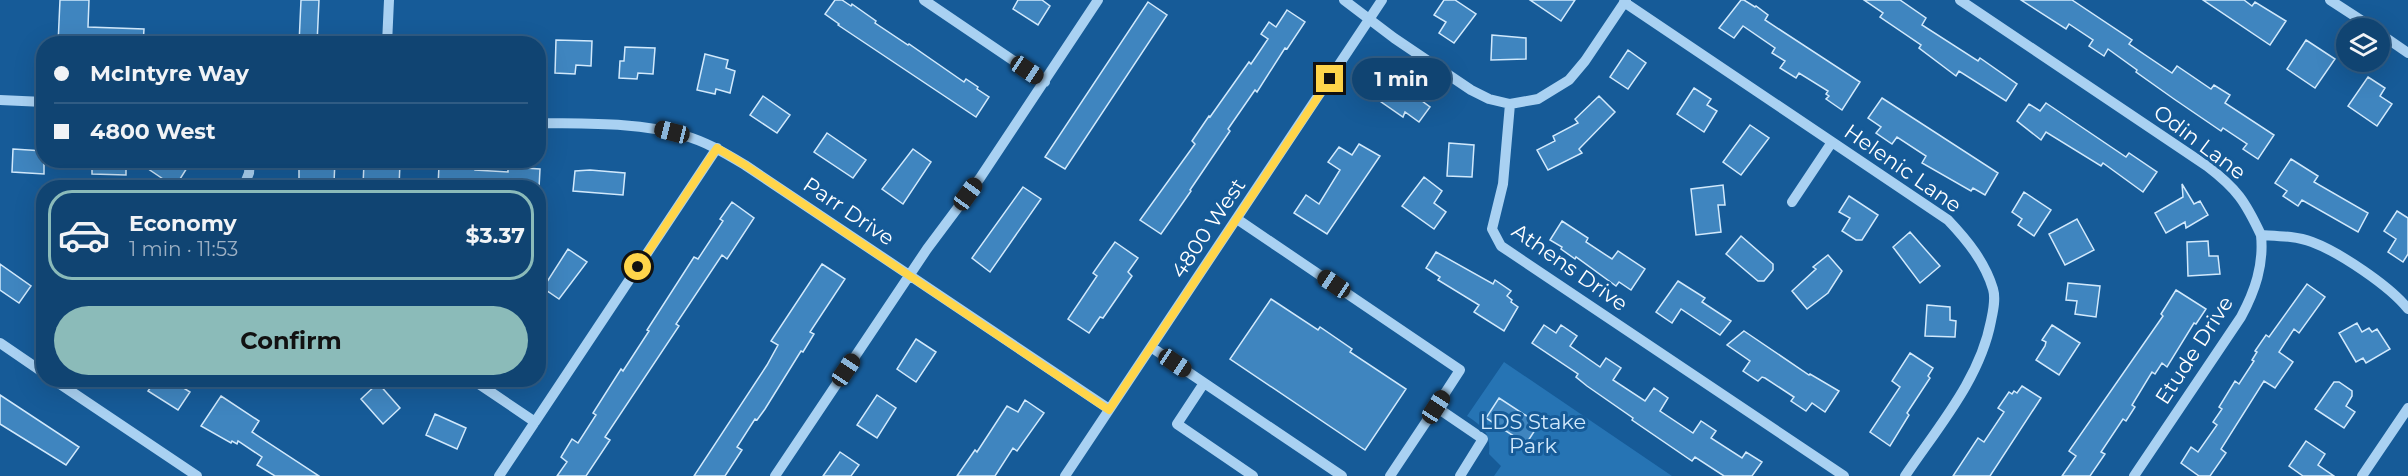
<!DOCTYPE html>
<html lang="en">
<head>
<meta charset="utf-8">
<style>
	:root { --surface:#104472; --page:#1e4e7a; --text:#f1f3f6; --muted:#9cb0c4; --line:#305c84; --accent:#8bbbb9 }
	body { margin:0; font-family:Montserrat,sans-serif; background:var(--page); color:var(--text); height:100vh; display:flex; flex-direction:column; font-size:22px; white-space:nowrap }
	* { box-sizing:border-box; margin:0 }
	p { font-size:20px; color:var(--muted) }
	.icon { flex:none; width:33px; height:33px; fill:none; stroke:currentColor; stroke-width:2; stroke-linecap:round; stroke-linejoin:round }
	.map { position:relative; flex:1; overflow:hidden }
	.drawer { position:absolute; left:36px; top:180px; width:510px; height:207px; display:flex; flex-direction:column; background:var(--surface); border-radius:24px; box-shadow:0 6px 24px #0002,0 0 0 2px var(--line) }
	.drawer>* { flex:none }
	.guide { position:absolute; left:36px; top:36px; width:510px; height:132px; border-radius:24px; box-shadow:0 6px 24px #0002,0 0 0 2px var(--line); display:grid; align-content:center; height:132px; padding:0 18px; background:var(--surface) }
	.tools { position:absolute; left:2336px; top:18px; display:grid; gap:12px }
	.tools a { display:grid; place-items:center; width:54px; height:54px; border-radius:50%; background:var(--surface); box-shadow:0 6px 24px #0002,0 0 0 2px var(--line); font-size:30px }
	.end { position:absolute; width:27px; height:27px; margin:-14px; border:8px solid #ffd54a; background:#111; box-shadow:0 0 0 3px #111 }
	.from { border-radius:50% }
	.bubble { position:absolute; height:42px; border-radius:21px; background:var(--surface); box-shadow:0 6px 24px #0002,0 0 0 2px var(--line); font-size:20px; font-weight:700; line-height:42px; text-align:center }
	.car { position:absolute; width:18px; height:36px; margin:-18px -9px; border-radius:8px; box-shadow:0 0 4px 2px #0007; background:linear-gradient(#222 24%,#8ab4d8 0 40%,#222 0 76%,#8ab4d8 0 86%,#222 0) }
	.guide b { display:flex; align-items:center; gap:21px; height:57px; font-size:22px }
	.guide b+b { border-top:2px solid var(--line) }
	.guide i { width:15px; height:15px; background:var(--text) }
	ul { padding:10px 0 0; list-style:none }
	li { display:flex; align-items:center; gap:18px; height:90px; margin:0 12px 9px; padding:0 6px; border:3px solid transparent; border-radius:24px }
	li div { flex:1 }
	li b { display:block; font-size:22px }
	li em { font-style:normal; font-weight:700 }
	li.active { border-color:var(--accent) }
	li>.icon { width:54px; height:54px; stroke-width:1.5 }
	.primary-button { display:flex; gap:12px; margin-top:auto; padding:12px 18px }
	.primary-button a { flex:1; height:69px; border-radius:36px; background:var(--accent); color:#111; font-size:24px; font-weight:700; line-height:69px; text-align:center }
	.map>svg:first-child { display:block }
	.green { fill:#2674b4 }
	.building { fill:#3f85bf; stroke:#d1e9fc; stroke-width:1.5 }
	.lines { fill:none; stroke-linecap:round; stroke-linejoin:round }
	.minor { stroke:#a9d1f2; stroke-width:10 }
	.route { stroke:#ffd54a; stroke-width:8 }
	.labels { text-anchor:middle; dominant-baseline:central; stroke-width:6; stroke-linejoin:round; paint-order:stroke }
	.street-label { font-size:21px; fill:#fff; stroke:#165b98 }
	.park-label { font-size:21px; fill:#d1e9fc; stroke:#165b98 }
</style>
</head>
<body>
<div class="map">
<svg width="2408" height="476" viewBox="0 0 2408 476">
	<rect width="100%" height="100%" fill="#165b98"/>
	<path class="green" d="M1504 362 1672 476H1494L1501 466 1489 454C1491 434 1484 427 1467 416Z"/>
	<path class="building" d="M60 0H89L88 27 144 29 143 44H58Z
		M301 0H319L317 44H299Z
		M835 0H842L851 6 852 4 876 21 875 23 908 45 909 44 964 82 966 79 978 87 977 89 989 97 976 117 838 25 839 24 825 14Z
		M1018 0H1042L1050 6 1038 25 1013 9Z
		M1444 0H1455L1476 14 1454 43 1439 33 1446 22 1434 15Z
		M1530 0H1575L1561 21Z
		M1741 0H1744L1755 7 1756 6 1768 15 1765 20 1860 82 1842 110 1826 99 1829 96 1826 94 1828 91 1799 73 1796 78 1780 68 1785 61 1772 53 1775 48 1743 26 1734 38 1719 28Z
		M1864 0H1900L1926 18 1922 25 1978 61 1980 58 2017 84 2006 101 1959 71 1956 76 1919 48 1921 45 1880 17 1883 13Z
		M2021 0H2072L2132 40 2129 44 2172 73 2177 66 2211 89 2214 85 2230 95 2225 103 2274 135 2258 159 2243 149 2247 144 2223 128 2221 131 2174 99 2136 72 2137 70 2108 49 2104 56 2089 46 2093 40 2069 24 2066 29Z
		M2203 0H2244L2252 6 2255 2 2286 21 2270 45Z
		M1148 2 1167 15 1065 169 1045 157Z
		M1287 10 1305 22 1287 49 1285 48 1257 92 1255 90 1228 129 1230 131 1190 190 1191 191 1161 234 1140 220 1195 144 1192 141 1209 116 1210 117 1249 62 1251 64 1268 39 1261 34 1269 22 1276 27Z
		M1492 35 1526 38V59L1491 60Z
		M556 40 592 41 591 66 576 65 575 74 555 73Z
		M2306 40 2335 59 2315 88 2287 69Z
		M625 47 655 48 653 74 638 73 637 79 619 78 620 61H624Z
		M1628 50 1646 63 1628 89 1610 77Z
		M705 54 728 60 726 68 735 71 730 93 716 89 715 94 697 90Z
		M2368 77 2385 88 2380 96 2392 104 2377 126 2348 106Z
		M1391 78 1430 107 1419 122 1405 112 1403 117 1377 99Z
		M1694 88 1711 99 1707 105 1717 111 1704 132 1677 114Z
		M763 96 790 115 777 133 750 115Z
		M1599 96 1615 112 1579 149 1582 153 1548 170 1537 150 1555 141 1553 136 1578 123 1575 119Z
		M1882 98 1998 173 1985 195 1973 188 1971 191 1922 163 1926 156 1897 137 1892 144 1876 133 1881 127 1868 118Z
		M2046 103 2126 157 2129 153 2157 172 2143 192 2103 163 2101 166 2046 132 2041 140 2017 121 2029 104 2040 111Z
		M1750 125 1769 138 1741 175 1723 162Z
		M827 133 866 160 853 178 814 152Z
		M1449 143 1474 145 1472 177 1447 176Z
		M1359 144 1380 156 1327 234 1294 213 1306 195 1319 204 1340 170 1328 162 1339 147 1352 155Z
		M13 149 44 151V174L12 172Z
		M913 149 931 162 903 204 882 189Z
		M2291 159 2318 176 2314 182 2368 213 2358 232 2302 200 2298 206 2283 196 2287 191 2275 183Z
		M92 160H126V175L92 174Z
		M135 160H192L175 187Z
		M299 160H335L334 183 299 182Z
		M364 162 400 163 399 187 363 186Z
		M439 164 475 166V170L508 172V167L540 169 539 188H438Z
		M590 170 625 173 623 195 573 191 575 171Z
		M1424 177 1442 191 1434 203 1446 212 1434 229 1402 206Z
		M2182 184 2194 204 2200 201 2208 215 2186 228 2185 222 2166 233 2155 213 2183 197Z
		M1723 185 1725 205H1718L1721 232 1696 235 1691 189Z
		M1023 187 1041 199 990 272 972 258Z
		M2024 192 2051 210 2034 236 2018 225 2022 219 2012 212Z
		M1849 196 1878 215 1862 240H1856L1842 231 1850 218 1839 212Z
		M732 202 754 218 727 259 722 255 676 324 679 326 605 437 610 440 586 476H557L567 462 561 457 572 439 578 443 596 415 593 413 621 369 623 371 649 331 647 330 694 257 698 259 723 221 720 219Z
		M2397 211 2408 218V254L2403 262 2388 252 2396 239 2384 231Z
		M2077 219 2094 250 2065 265 2049 234Z
		M1562 221 1588 238 1586 242 1612 259 1618 251 1645 269 1631 290 1619 282 1616 286 1576 257 1575 259 1561 249 1562 247 1550 240Z
		M1910 232 1940 266 1920 283 1893 247Z
		M1741 236 1773 264V270L1764 281H1758L1726 254Z
		M2208 241 2209 256H2218L2220 274 2188 276 2187 242Z
		M1115 242 1138 258 1128 272 1132 276 1103 318 1100 317 1089 333 1068 319 1097 276 1093 273Z
		M568 249 587 262 559 299 543 288Z
		M1436 252 1493 284 1495 280 1511 291 1507 296 1512 300 1511 302 1518 307 1504 331 1474 312 1479 305 1438 280 1440 277 1426 268Z
		M1828 255 1842 271 1828 293 1807 309 1792 291 1816 269 1813 267Z
		M0 264 31 286 19 303 0 290Z
		M822 264 845 279 810 332 814 334 803 352 801 351 765 409 757 420 755 419 737 447 742 450 725 476H694L767 365 778 345 771 341Z
		M1678 281 1705 298 1702 302 1731 321 1720 335 1681 309 1672 323 1656 312Z
		M2068 283 2100 286 2096 317 2075 314 2077 301 2066 300Z
		M2307 284 2325 297 2299 333 2294 329 2279 352 2293 362 2275 388 2264 381 2221 449 2226 453 2210 476H2199L2181 463 2191 447 2198 452 2217 425 2213 422 2222 409 2219 407 2235 381 2239 384 2254 361 2252 360 2257 352 2255 351 2266 335 2269 337Z
		M2176 290 2206 309 2196 324 2194 323 2167 367 2162 363 2155 374 2152 372 2132 405 2135 407 2126 421 2123 419 2101 452 2105 454 2090 476H2062L2076 456 2069 451 2163 316 2161 314Z
		M1271 299 1318 330 1320 327 1352 349 1350 352 1406 389 1365 450 1230 359Z
		M1927 305 1950 307V320L1956 321 1955 337 1925 336Z
		M2357 323 2362 332 2369 328 2372 332 2377 329 2390 349 2366 363 2363 358 2356 362 2339 333Z
		M1544 325 1556 333 1561 325 1577 336 1570 346 1600 367 1606 358 1621 368 1613 380 1645 401 1654 388 1668 398 1660 411 1693 433 1701 421 1716 431 1711 438 1742 458 1746 452 1762 462 1752 476H1724L1695 457 1692 461 1632 420 1633 418 1587 386 1576 377 1578 374 1532 343Z
		M2052 325 2080 343 2059 375 2036 360 2045 346 2046 342 2042 340Z
		M1744 331 1809 375 1810 374 1839 391 1825 412 1812 403 1806 411 1791 401 1794 397 1765 378 1762 377 1758 381 1743 371 1750 361 1727 345Z
		M916 339 936 352 916 382 897 369Z
		M1910 353 1933 368 1928 376 1930 378 1907 413 1909 415 1890 446 1870 432 1900 387 1892 381Z
		M156 380H171L190 392 178 410 148 391Z
		M2334 382H2339L2352 391V396L2346 406 2355 412 2344 428 2315 409Z
		M378 383 400 408 383 424 361 399Z
		M2022 386 2041 398 1990 476H1953L1978 438 1984 442 2004 412 1998 408 2009 392 2012 394 2014 391 2017 393Z
		M0 395 79 447 66 465 0 424Z
		M877 395 896 408 877 438 857 425Z
		M221 396 259 421 252 432 319 476H275L257 465 262 457 238 441 237 444 232 441 231 443 201 426Z
		M1499 398 1539 424 1526 444 1486 418Z
		M1025 400 1044 413 1017 451 1013 448 995 476H957L975 450 977 452 1007 406 1018 412Z
		M435 414 466 428 457 449 426 435Z
		M2306 441 2325 454 2318 465 2334 476H2303L2289 466Z
		M840 452 859 465 851 476H823Z"/>
	<g class="lines">
		<path class="minor" d="M924 0 1045 82
			M1344 0 1394 38 1471 90 1489 99 1510 104 1538 99 1569 80 1585 61 1626 0
			M1960 0 2207 166C2237 189 2245 201 2261 235 2278 236 2296 236 2312 242 2339 252 2390 286 2408 309
			M2330 0 2373 28
			M1624 2 1948 220C1967 240 1985 262 1993 289 1996 299 1993 311 1991 321 1980 379 1938 427 1905 476
			M2379 33 2408 53
			M387 44 389 0
			M0 100 44 102
			M1510 104 1503 184 1492 229 1501 246 1844 476
			M538 123C586 124 637 122 682 135 705 141 725 153 745 165L1109 409
			M243 188 249 173 250 160
			M1792 202 1832 142
			M1237 219 1460 370 1436 407
			M0 343 44 373
			M1151 347 1342 476
			M54 380 197 476
			M473 380 535 422
			M1204 383 1177 424 1253 476
			M499 476 717 148
			M775 476 927 249 980 178 1098 0
			M1065 476 1382 0
			M1390 476 1436 407 1483 439 1460 476
			M2134 476 2241 317C2255 291 2264 265 2261 235
			M2362 476 2408 408"/>
	</g>
	<g class="lines">
		<path class="route" d="M638 267 717 148 745 165 1109 410 1330 79"/>
	</g>
	<g class="labels">
		<g class="street-label">
			<text transform="translate(2200 142) rotate(37)">Odin Lane</text>
			<text transform="translate(1903 168) rotate(35)">Helenic Lane</text>
			<text transform="translate(849 211) rotate(34)">Parr Drive</text>
			<text transform="translate(1208 228) rotate(-56)">4800 West</text>
			<text transform="translate(1570 267) rotate(35)">Athens Drive</text>
			<text transform="translate(2194 350) rotate(-57)">Etude Drive</text>
		</g>
		<g class="park-label">
			<text x="1533" y="421">LDS Stake<tspan x="1533" dy="24">Park</tspan></text>
		</g>
	</g>
</svg>
<div class="tools">
<a><svg class="icon" aria-label="layers" viewBox="0 0 24 24"><path d="M12 4l9 5-9 5-9-5zM3 14l9 5 9-5"/></svg></a>
</div>
<i class="end from" style="left:638px;top:267px"></i>
<i class="end" style="left:1330px;top:79px"></i>
<div class="bubble" style="left:1352px;top:58px;width:99px">1 min</div>
<i class="car" style="left:1027px;top:70px;rotate:124deg"></i>
<i class="car" style="left:672px;top:132px;rotate:284deg"></i>
<i class="car" style="left:968px;top:194px;rotate:36deg"></i>
<i class="car" style="left:1334px;top:284px;rotate:304deg"></i>
<i class="car" style="left:1175px;top:363px;rotate:124deg"></i>
<i class="car" style="left:846px;top:370px;rotate:34deg"></i>
<i class="car" style="left:1436px;top:407px;rotate:33deg"></i>
<div class="guide">
<b><i class="from"></i>McIntyre Way</b>
<b><i></i>4800 West</b>
</div>
<section class="drawer">
<ul>
<li class="active"><svg class="icon" aria-label="car" viewBox="0 0 24 24"><path d="M5 17H2v-5l4-1 3-4h7l3 4 3 1v5h-3M9 17h6M6 11h13"/><circle cx="7" cy="17" r="2"/><circle cx="17" cy="17" r="2"/></svg><div><b>Economy</b><p>1 min · 11:53</p></div><em>$3.37</em></li>
</ul>
<div class="primary-button"><a>Confirm</a></div>
</section>
</div>
</body>
</html>
